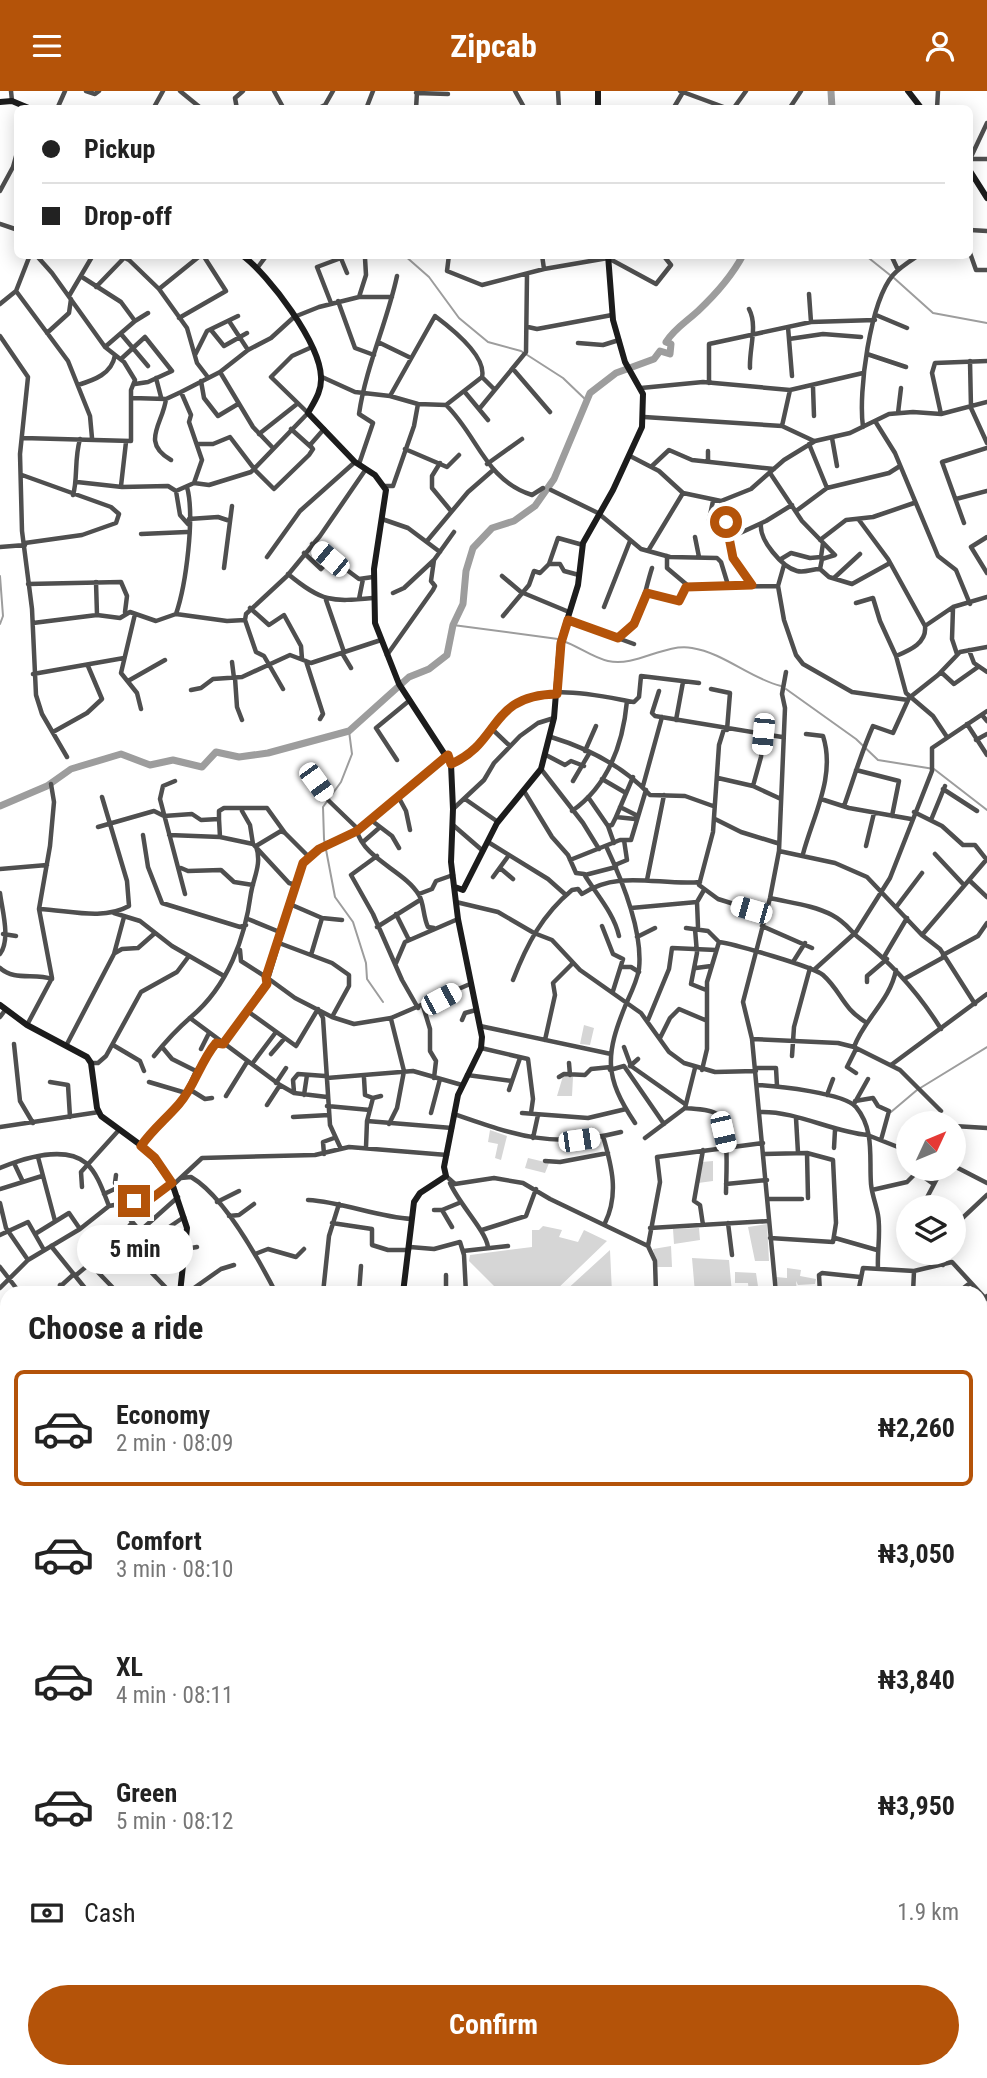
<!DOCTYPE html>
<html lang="en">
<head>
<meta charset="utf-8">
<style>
	:root { --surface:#fff; --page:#f6f6f6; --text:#222; --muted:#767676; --line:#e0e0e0; --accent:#b45309 }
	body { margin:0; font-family:"Roboto Condensed",sans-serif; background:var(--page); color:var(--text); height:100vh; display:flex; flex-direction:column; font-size:26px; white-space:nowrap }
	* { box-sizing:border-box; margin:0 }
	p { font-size:23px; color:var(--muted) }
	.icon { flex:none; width:38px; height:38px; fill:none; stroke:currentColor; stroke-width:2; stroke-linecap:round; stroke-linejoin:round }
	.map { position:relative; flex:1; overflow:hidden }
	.details { position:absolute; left:0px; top:1195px; width:987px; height:793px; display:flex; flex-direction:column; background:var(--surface); border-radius:21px 21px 0 0; box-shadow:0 4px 18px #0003 }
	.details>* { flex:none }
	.banner { position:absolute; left:14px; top:14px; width:959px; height:154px; border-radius:10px; box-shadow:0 4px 18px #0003; display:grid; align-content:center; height:154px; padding:0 28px; background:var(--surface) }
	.needle { width:46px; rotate:46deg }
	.buttons { position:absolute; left:896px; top:1020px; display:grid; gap:14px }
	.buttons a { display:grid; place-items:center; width:70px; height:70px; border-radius:50%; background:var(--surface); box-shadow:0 4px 18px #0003; font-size:35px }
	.end { position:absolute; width:32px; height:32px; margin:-16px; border:9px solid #b45309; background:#fff; box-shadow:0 0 0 4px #fff }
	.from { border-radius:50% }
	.bubble { position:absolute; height:49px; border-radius:24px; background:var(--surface); box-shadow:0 4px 18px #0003; font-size:23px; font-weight:700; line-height:49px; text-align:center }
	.car { position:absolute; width:21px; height:42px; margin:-21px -10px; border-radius:9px; box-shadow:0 0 5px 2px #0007; background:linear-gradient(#fff 24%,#345 0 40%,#fff 0 76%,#345 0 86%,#fff 0) }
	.banner b { display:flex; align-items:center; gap:24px; height:66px; font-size:26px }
	.banner b+b { border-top:2px solid var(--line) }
	.banner i { width:18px; height:18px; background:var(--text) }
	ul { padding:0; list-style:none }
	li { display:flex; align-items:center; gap:21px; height:116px; margin:0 14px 10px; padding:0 14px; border:4px solid transparent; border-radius:10px }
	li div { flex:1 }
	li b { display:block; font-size:26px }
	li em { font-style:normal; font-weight:700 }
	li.selected { border-color:var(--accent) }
	li>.icon { width:63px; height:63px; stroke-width:1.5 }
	h2 { padding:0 28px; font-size:32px; line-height:84px }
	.pay { display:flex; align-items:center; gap:18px; height:77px; padding:0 28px; font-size:26px }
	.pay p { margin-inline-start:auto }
	.button { display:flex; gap:14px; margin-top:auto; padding:14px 28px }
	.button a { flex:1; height:80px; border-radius:42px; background:var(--accent); color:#fff; font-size:28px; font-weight:700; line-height:80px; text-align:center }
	header { display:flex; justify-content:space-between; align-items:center; height:91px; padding:0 28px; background:var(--accent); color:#fff; font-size:32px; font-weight:700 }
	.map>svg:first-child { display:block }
	.green { fill:#d6d6d6 }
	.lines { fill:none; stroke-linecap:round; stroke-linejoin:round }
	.stream { stroke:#9d9d9d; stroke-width:2 }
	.river { stroke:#9d9d9d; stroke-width:7 }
	.runway { stroke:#808080; stroke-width:26 }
	.street { stroke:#4f4f4f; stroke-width:4.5 }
	.secondary { stroke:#1c1c1c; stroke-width:6 }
	.route { stroke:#b45309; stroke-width:9 }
</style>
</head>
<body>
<header><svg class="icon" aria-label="menu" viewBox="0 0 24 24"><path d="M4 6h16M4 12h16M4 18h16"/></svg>Zipcab<svg class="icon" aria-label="person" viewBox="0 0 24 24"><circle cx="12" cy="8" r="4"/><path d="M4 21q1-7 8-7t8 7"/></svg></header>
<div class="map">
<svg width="987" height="1987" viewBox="0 0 987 1987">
	<rect width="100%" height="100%" fill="#fff"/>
	<path class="green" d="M584 934 594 937 590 954 580 953Z
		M563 985 573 986 572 1005H557Z
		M490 1039 507 1045 501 1069 495 1067 498 1053 488 1051Z
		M528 1067 549 1072 545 1082 525 1077Z
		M713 1070V1090L698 1092 702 1071Z
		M767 1133 769 1170H755L748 1136Z
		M543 1135 562 1139 559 1146 578 1151 584 1139 607 1150 553 1202H501L469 1170 470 1164 532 1156V1139H539Z
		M699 1137 700 1149 674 1153 673 1138Z
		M671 1155 672 1176H657L653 1158Z
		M610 1159 612 1202H563Z
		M692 1167 729 1169 732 1202H695Z
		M787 1177 801 1179 800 1185 816 1188 815 1193 798 1194 796 1190 797 1202H779L776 1186 787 1187Z
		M735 1181 756 1182 759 1202H749L748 1192H735Z"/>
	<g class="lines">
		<path class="stream" d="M404 164 429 186 459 227 488 251 521 260 563 287 587 310
			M865 164 890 184
			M894 187 933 222 987 232
			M0 485 3 525 0 533
			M453 534 558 548
			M563 550C578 555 593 567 608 570 637 576 664 552 692 557 724 562 751 588 781 595
			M786 598 856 648 878 669 934 678 987 719
			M349 640 352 663 341 691 323 716 324 748 335 806 353 831 366 872 367 888 383 911
			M891 1021 917 999 987 956
			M701 1987 704 1981"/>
		<path class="river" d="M831 0 832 18
			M0 715 47 695 71 678 121 663 150 674 173 669 202 676 216 661 239 666 268 662 349 640 409 586 429 578 447 564 453 534 463 513 466 480 473 457 492 437 514 430 535 415 554 388 590 302 616 282 654 268 660 260 670 263 671 253 666 251C674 238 686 231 698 220 715 204 732 185 743 164"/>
		<path class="runway" d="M980 1571H987"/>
		<path class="street" d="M11 0 12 10
			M86 0 95 3 99 0
			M180 0 202 18
			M274 0 284 18
			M515 0 525 18
			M558 0 559 18
			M680 0 729 18
			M416 2 448 3
			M57 18 65 0
			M153 18 163 0
			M237 18 235 7 243 0
			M317 18 325 14 333 0
			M366 18 373 0
			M416 18 417 1
			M673 18 683 1
			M733 18 746 0
			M789 18 801 0
			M937 18 938 0
			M970 68 987 32
			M971 68H987
			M0 100 13 76 18 58
			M0 133 18 139
			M970 139 987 140
			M970 162 976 179H987
			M119 164 129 169 159 198 187 237 197 272 207 285
			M449 164 447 180 482 194 544 178 608 167 656 193 671 174 663 164
			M542 164 544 178
			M891 164 898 179
			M340 165 347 182
			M258 176 267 164
			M82 186 121 211 135 230
			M96 196 123 168
			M159 198 201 164
			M16 200 68 270 90 325 92 347
			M809 203 811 231
			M69 205 93 164
			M359 206 366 184 365 167
			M338 210 355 257 374 264
			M331 212 317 176 341 167
			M0 213 16 200 30 164
			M749 218C758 235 749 258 750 277
			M876 224 907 237
			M179 227 226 200 203 164
			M229 230 248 259
			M528 236 537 238 612 224
			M788 236 792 285
			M211 239 224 255 247 242
			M47 242 69 222 71 208
			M121 243 148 275
			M0 245 28 286 20 363 22 440 32 518 36 604 42 623 67 666
			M789 248 823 243 861 246
			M378 251 411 267
			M578 252 603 254 619 249
			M105 256 135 230 148 222
			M867 263 906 276
			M195 264 207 240 238 225
			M121 268 145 246 172 280 148 291 135 293
			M970 270 971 317 987 352
			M513 278 550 321
			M220 281 253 336 273 357
			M322 286 355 301 390 305 418 313 446 314C478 345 485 389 532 404L543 397
			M156 287 161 306
			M201 290 204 307 218 325 238 313
			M709 292V253L811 231 875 229
			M78 294C94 289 112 283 115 264
			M813 296 814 325
			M641 297 703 291 790 299 863 282
			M464 300 488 329
			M181 301 191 324 189 331 202 369 194 392
			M390 305 435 225C451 237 487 265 482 286L494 298
			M132 307 166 308 181 301 220 281 248 259 271 247 294 226 319 216 359 206H392
			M166 308C163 333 140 351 171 369
			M446 314 482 286
			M480 317 526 261 527 184
			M898 322 901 297
			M941 323 932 282 935 272 987 270
			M644 326 782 335 814 350
			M875 330 895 362 938 465 956 479 970 513
			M782 335 790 299
			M863 336C858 301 870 211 893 184 900 176 910 170 919 164
			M291 338 311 356
			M259 343 297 313
			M23 347 131 350V299L135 289 124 271 105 256 52 182 36 164
			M832 347 837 375
			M198 353H213L230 346 255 379 274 398 309 364 313 358 310 354 324 338
			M809 353 827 397
			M405 358 447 376 459 364
			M708 360V370
			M630 365 659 380 683 402 721 410 751 398 784 369 815 350 850 342 889 323 913 321 941 323 987 311
			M440 372 432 385V397L451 420
			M359 373 373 332 359 323C366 275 387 232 397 185
			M487 373 522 348
			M652 375 669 359 692 369 774 378
			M770 382 802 430 835 464 822 468 820 478
			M22 384 111 416 119 423 116 432 82 444 25 452
			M77 391 122 396 168 395 176 400 194 392 209 394 251 381 308 322 271 286 292 265 312 256
			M121 395 126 351
			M384 395H393L414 335 418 313
			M551 399 598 422 641 458 670 466 717 467 721 471 728 494
			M176 400 180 424 188 433
			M73 404C78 388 74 369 80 348
			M956 408 987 400
			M721 410 733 467 753 494
			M796 420 827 397 889 382 900 375
			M189 428 218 426 230 430
			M382 428 408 437 440 461
			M709 429 713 410
			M859 429 888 468 925 535
			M964 432 942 371 987 357
			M761 433C759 449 782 476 797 480 805 482 812 478 820 478
			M141 443 187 441
			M695 446 699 466
			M987 446 971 456 987 482
			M727 448 766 430 792 414
			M820 449 846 429 873 426 914 412
			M427 450 468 401 492 380
			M312 453 359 488 373 486
			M0 456 25 454
			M648 460 683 402
			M304 462 321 478 330 468
			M267 466 300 420 355 371
			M781 468 791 462 810 467 821 466 823 452
			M549 473H560L564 480 579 484
			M784 474 778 495 784 529 796 564 803 573 852 601 908 609
			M224 477 232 415
			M820 478 829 486 852 493 890 472
			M288 483C322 511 331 511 373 507
			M502 485 521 501 569 521
			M834 487 860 463
			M96 491 97 524
			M28 493 121 491 127 505 125 521
			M686 496 778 495
			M393 502 404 497 434 469 454 441
			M647 502 679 510 686 493 667 477V465
			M359 508 363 488
			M326 509 344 561
			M856 512 873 507 880 530 896 565 906 602 933 625 947 646
			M604 516 630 450
			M250 517 269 534 284 524 301 555 302 568
			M953 517 952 548 957 563
			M135 523 121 582 137 602 141 618
			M176 523C186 494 195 425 187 396
			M503 525 529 494 534 480 540 482 549 473 558 447 583 454
			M568 529 634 553
			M33 532 97 524 120 527 130 521 156 530 176 523 227 530 245 529
			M618 547C644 525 642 508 652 477
			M969 559 974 572 987 581
			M342 562 351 577
			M387 564 433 499 435 495 431 490 434 469
			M896 565C910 559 927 552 925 535L953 516 987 506
			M306 570 323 623 320 628
			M232 571 234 587
			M941 581 954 593 978 576
			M33 583 124 567
			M235 587 237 616 242 629
			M128 590 165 569
			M283 598 264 565 256 561 245 529 246 523 287 485 320 445 366 378
			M711 598 730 602 727 639
			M191 599 201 597 213 588 242 586 290 564 311 572 381 549
			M659 600 652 622 655 625 782 646
			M982 624 987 630
			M676 629 683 591
			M967 633 987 664
			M491 637 510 655
			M724 638 719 654 713 741 699 794 718 808 766 823
			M53 641 87 622 102 608 88 575
			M551 646C587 657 624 676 650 704L685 705 713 715
			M976 649 987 643
			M585 660 596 635
			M546 664 565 674 571 670 584 675
			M397 669 376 637 410 609
			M451 673C476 662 486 639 504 621 537 589 594 604 634 611L639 606 641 585 699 592
			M541 678 583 732 599 758
			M856 679 899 690 892 725
			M308 681 329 710 359 739
			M718 687 753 695 781 708
			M602 688 626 702
			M175 690 163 695 160 708 185 803
			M573 690 590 661
			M643 695 662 626
			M753 695 761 666 763 643
			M943 698 977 720
			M524 700 552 746 568 764 576 782 584 783C596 803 614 822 619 845
			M588 706 608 735 614 752
			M399 707 406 720 410 739
			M465 708 498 731
			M821 708 849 717 911 728
			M844 715C854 687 861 662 873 635L893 642 909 607 938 584 960 561 987 556
			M620 716 636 724
			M453 718 484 689 494 672 520 645 538 632 554 627
			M242 720 250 734 253 753
			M572 720C609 694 623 653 627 610
			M914 721 942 735 963 754H975L987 769
			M616 726 633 686
			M219 728 220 746
			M715 728 741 741 777 752
			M371 729 392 745 399 757
			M931 729 945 695
			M453 734 483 760
			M608 735 612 734 616 726 635 728
			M98 736 154 720 164 725 192 723 201 729 219 728V720L224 717H267L285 742 309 766
			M357 740C364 768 405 780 419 804 424 812 423 826 428 836L434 837
			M143 744 148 776 162 812 240 836 246 834
			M169 744 220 746 253 753 289 792 296 794
			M363 751 379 737
			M488 751 548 788 566 804
			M256 755 281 740 285 742
			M606 755C622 789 643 841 639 878 637 890 631 902 626 913 605 964 604 986 635 1032
			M866 755 874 722
			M779 760 835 772 867 786 922 844 940 858 975 913
			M803 763C813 725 836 685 823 645L806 643
			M935 763 964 794
			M377 765 351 784 373 823 402 889 418 917
			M570 769 620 749H631L646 699
			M615 774 627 769 624 749
			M181 777 188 780 221 779 234 791 253 794
			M500 777 513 788
			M0 778 47 774
			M585 784 616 776
			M493 786 509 764
			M647 789 664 704
			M969 789 987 806
			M0 802C2 819 11 848 0 863
			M419 803 432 798 436 790 453 784
			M770 807C791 812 813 814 832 824 847 832 850 840 859 847 893 873 918 901 941 938
			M456 811 498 821 534 842 552 849 580 879 641 922 669 961 684 972 715 981 756 980
			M292 814 322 827 342 829
			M897 815 922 782
			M631 817 697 811
			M39 818C68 819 102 830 129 815L127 790 102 706
			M114 822 140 830 172 855 224 885
			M396 823 409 849
			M248 828 282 842
			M602 835 613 863 623 868 613 900
			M762 835 812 857
			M377 836 420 809
			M698 836 697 811 704 799
			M686 837 708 840 719 851C734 853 814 876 823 884 842 901 841 916 867 932
			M695 838 697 862 691 893 706 899
			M3 843 16 845
			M922 844 987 768
			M637 846 655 837
			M279 852 332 872 349 884V895L332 926
			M240 859 241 870 266 886
			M115 862 122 858 138 857 155 842
			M311 864 322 827
			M943 864 978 845 987 832
			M884 866 907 827
			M793 871 805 852
			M396 872 405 851 458 828
			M623 876H631L639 881
			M0 877C14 890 34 882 52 888
			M696 877 711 875
			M815 878 856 841 890 787 932 680V657L987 620
			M269 885 303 772 327 752 357 740 447 665
			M906 887 944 866
			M269 888 295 907 332 926 354 933 391 927 470 893
			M513 889C527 853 542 824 572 799L578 798 582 803C619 778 660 795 700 791
			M867 891V885L887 868
			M423 915 430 938V960L436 970 434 987
			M246 919 296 955 318 918 323 927 330 1034 341 1058
			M0 926 6 918
			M190 927 280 994 294 1002 327 1006
			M462 929 465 922 476 919
			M648 929 669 878 672 857 716 859
			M27 934 52 887 39 818 50 755 54 711 51 693
			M480 935 611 963
			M660 947 670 927 679 918 705 929
			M752 948 838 952 854 956 900 979 941 1020
			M545 949 555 904 553 892 572 873
			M14 953 20 1010 33 1032
			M67 953 114 863 124 826
			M113 954 140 970 144 980
			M162 956 172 968 196 980
			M624 956 631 975 685 1013
			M854 956C864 928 890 910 896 879
			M481 957 528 968 533 1008 531 1022
			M201 958 209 942
			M271 963 284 948
			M154 965C166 950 177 938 191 926 228 895 245 847 251 802 254 785 262 773 256 755
			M792 965 794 936 810 877
			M91 972H98L106 965 141 901 177 881 189 865
			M569 972 570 984
			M252 973 276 941
			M891 974 987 903
			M630 975 638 968
			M755 977H776L777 995
			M610 979 624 975 664 1033
			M702 979 707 958V891L719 851
			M856 982 847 976 856 958
			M467 984 512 990
			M559 986 564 983 585 984 591 978 611 976
			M327 987 413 980 462 994
			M364 987 365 1004 373 1007
			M50 991 68 994 70 1026
			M149 991 186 1002 196 980 216 952 223 953 268 888
			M276 992 286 977
			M758 994C777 995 844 1002 856 1016 875 1039 869 1067 871 1093 872 1104 876 1113 878 1124 881 1141 877 1160 878 1178
			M189 998 205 1008 212 1007
			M509 999 520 967
			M294 1001 293 989 298 983 325 985
			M304 1004 307 984
			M827 1004 833 988
			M226 1005 247 971
			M855 1010 873 1007 878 1015 889 1020 881 1049
			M854 1013 868 988
			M267 1014 280 994
			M327 1015 370 1019
			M685 1017C693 1018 712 1018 718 1024 730 1035 726 1086 726 1102
			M760 1021C797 1020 832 1041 868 1044
			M431 1022 440 988
			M522 1022 588 1027 626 1018
			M454 1023C517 1045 554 1058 621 1041
			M293 1026 329 1024
			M796 1027 798 1062
			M367 1030 452 1037
			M389 1033 397 1017 404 980 391 928
			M954 1035 987 1037
			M0 1036 99 1021
			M603 1045C612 1076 619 1103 605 1132
			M870 1045 908 1060
			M533 1047 538 1024
			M645 1047 685 1017 695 977
			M141 1055C151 1041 181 1015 184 1002
			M366 1056 367 1030 373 1007 381 1005
			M834 1057 835 1039
			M807 1062 808 1107
			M324 1063 323 1051 334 1047
			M764 1063 807 1062 833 1069 836 1132 833 1151 770 1147
			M38 1066 55 1130
			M545 1070 560 1071 608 1062
			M14 1072 23 1091
			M954 1075 987 1092
			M0 1077C22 1068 64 1054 86 1072 98 1083 103 1100 109 1115
			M918 1082 932 1092
			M116 1084 115 1092 134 1110
			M446 1085 455 1093 494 1087 523 1092 550 1108 648 1155
			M181 1087 191 1086C224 1105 259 1169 276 1202
			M450 1092C459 1113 486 1140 488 1156
			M726 1093 767 1089
			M173 1094 202 1067 315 1064 349 1056 447 1064
			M82 1096 81 1081 118 1040
			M0 1098 42 1085
			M872 1099 907 1091 920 1078
			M104 1103 119 1096
			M769 1108H802
			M308 1109C344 1111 376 1126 412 1128
			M217 1111 239 1100
			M0 1112 6 1137 28 1169
			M117 1113 140 1140 178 1106
			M922 1116 942 1078
			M434 1119H442L452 1136
			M442 1119 459 1112
			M229 1125 239 1124 254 1113
			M332 1132 372 1138V1154L388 1159H409
			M728 1132 732 1164
			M703 1134 700 1114 694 1110 703 1059
			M954 1135 987 1104
			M650 1137 769 1130
			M482 1139 526 1125 536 1098
			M901 1140 908 1139
			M35 1143 69 1122 80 1138
			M0 1144 28 1131 44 1159
			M835 1147 877 1159
			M117 1151 130 1159 171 1202
			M51 1155 89 1202
			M410 1156 434 1158 460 1151 464 1164 466 1202
			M185 1158 197 1156
			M463 1160 508 1155
			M939 1162 943 1174
			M255 1163 268 1158 296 1166 304 1158
			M137 1166 159 1143 184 1126
			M0 1176 20 1202
			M95 1178 131 1133
			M446 1184V1202
			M75 1185 87 1175H92L118 1202
			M60 1194 66 1202
			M0 1197 28 1169 80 1138 109 1115 152 1107 172 1092
			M53 1202 74 1183
			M187 1202 221 1178 234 1174
			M323 1202 329 1145 339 1113
			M359 1202 361 1175
			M656 1202 655 1170 648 1155 660 1091 657 1066 763 1052
			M776 1202 752 948 743 911 770 807 779 760 785 617 782 603 786 581
			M820 1202 819 1184 822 1182 860 1186
			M858 1202 863 1177 914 1180 952 1171 985 1207
			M913 1202 914 1180
			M957 1202 970 1192
			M980 1216 987 1205
			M0 1223 7 1232
			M0 1239 7 1235
			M980 1267 987 1266
			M0 1278 7 1271
			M0 1324 7 1332
			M0 1408 7 1404
			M0 1417 4 1439 0 1452
			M0 1600 7 1595
			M0 1913H7
			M980 1930H987
			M0 1956 7 1953
			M28 1981 34 1987
			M47 1981 54 1987
			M263 1981 265 1987
			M295 1981 307 1987
			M511 1981 519 1987
			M732 1981V1987
			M829 1981 830 1987
			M135 1986 159 1987
			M16 1987 18 1981
			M161 1987 164 1983 174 1987
			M190 1987 195 1981
			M398 1987 407 1981
			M557 1987 596 1981
			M778 1987 779 1981
			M887 1987V1981
			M938 1987 944 1981
			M980 1987 987 1980 980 1968"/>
		<path class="secondary" d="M598 0V18
			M908 0 922 18
			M0 11 12 10 31 18
			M970 80 987 107
			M242 164C269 184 320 252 321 286 322 300 314 311 308 322L355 371 375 384 386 399 374 478 375 532 399 593 451 673 453 718 451 771 458 828 482 946 481 957 458 1004 444 1076 446 1085 420 1102 414 1111 403 1202
			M455 796 463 799 497 732 541 678 554 627 560 552 578 494 583 452 613 399 642 336 643 303 625 271 613 229 608 164
			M0 914 27 934 87 966 91 972 97 1017 101 1025 146 1058 172 1092 187 1137 180 1202
			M980 1281H987"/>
	</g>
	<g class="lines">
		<path class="route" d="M134 1110 152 1107 172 1092 155 1067 141 1055C152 1039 166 1028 179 1013 195 995 200 971 216 952L223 953 267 893 266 886 303 772 319 758 357 740 448 664 451 673C501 652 488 604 557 603L561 552 568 529 618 547 634 533 647 502 679 510 686 496 752 494 733 467 726 431"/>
	</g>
</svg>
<div class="buttons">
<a><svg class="needle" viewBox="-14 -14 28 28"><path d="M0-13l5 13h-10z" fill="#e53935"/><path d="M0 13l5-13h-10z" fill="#767676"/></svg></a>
<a><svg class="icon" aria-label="layers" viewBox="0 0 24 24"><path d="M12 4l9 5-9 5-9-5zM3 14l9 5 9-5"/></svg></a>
</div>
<i class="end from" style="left:726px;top:431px"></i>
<i class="end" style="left:134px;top:1110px"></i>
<div class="bubble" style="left:77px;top:1134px;width:116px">5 min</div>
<i class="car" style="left:330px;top:468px;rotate:310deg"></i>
<i class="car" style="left:763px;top:643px;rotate:185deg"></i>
<i class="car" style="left:316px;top:691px;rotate:144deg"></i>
<i class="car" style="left:751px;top:819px;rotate:286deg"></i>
<i class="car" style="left:441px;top:908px;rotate:62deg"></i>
<i class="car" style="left:723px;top:1041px;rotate:167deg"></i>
<i class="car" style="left:579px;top:1049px;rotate:82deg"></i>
<div class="banner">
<b><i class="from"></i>Pickup</b>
<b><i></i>Drop-off</b>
</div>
<section class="details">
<h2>Choose a ride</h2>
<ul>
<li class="selected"><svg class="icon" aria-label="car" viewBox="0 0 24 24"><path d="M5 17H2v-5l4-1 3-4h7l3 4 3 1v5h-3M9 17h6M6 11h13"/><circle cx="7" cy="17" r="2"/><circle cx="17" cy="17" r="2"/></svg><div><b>Economy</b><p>2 min · 08:09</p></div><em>₦2,260</em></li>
<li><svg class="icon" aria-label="car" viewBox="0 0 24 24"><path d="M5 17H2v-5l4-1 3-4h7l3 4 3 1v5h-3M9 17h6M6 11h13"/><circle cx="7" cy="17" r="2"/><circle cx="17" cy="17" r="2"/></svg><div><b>Comfort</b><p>3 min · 08:10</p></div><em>₦3,050</em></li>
<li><svg class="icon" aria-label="car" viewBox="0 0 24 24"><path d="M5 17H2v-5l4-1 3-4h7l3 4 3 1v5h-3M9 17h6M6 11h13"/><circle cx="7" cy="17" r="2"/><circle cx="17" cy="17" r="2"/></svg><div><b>XL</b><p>4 min · 08:11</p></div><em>₦3,840</em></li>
<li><svg class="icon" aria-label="car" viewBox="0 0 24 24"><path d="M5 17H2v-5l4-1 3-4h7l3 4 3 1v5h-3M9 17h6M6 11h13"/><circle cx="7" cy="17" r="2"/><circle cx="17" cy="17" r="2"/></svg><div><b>Green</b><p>5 min · 08:12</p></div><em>₦3,950</em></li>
</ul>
<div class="pay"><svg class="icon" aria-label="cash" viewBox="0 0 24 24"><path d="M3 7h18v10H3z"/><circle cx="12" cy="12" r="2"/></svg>Cash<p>1.9 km</p></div>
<div class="button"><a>Confirm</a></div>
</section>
</div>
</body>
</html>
